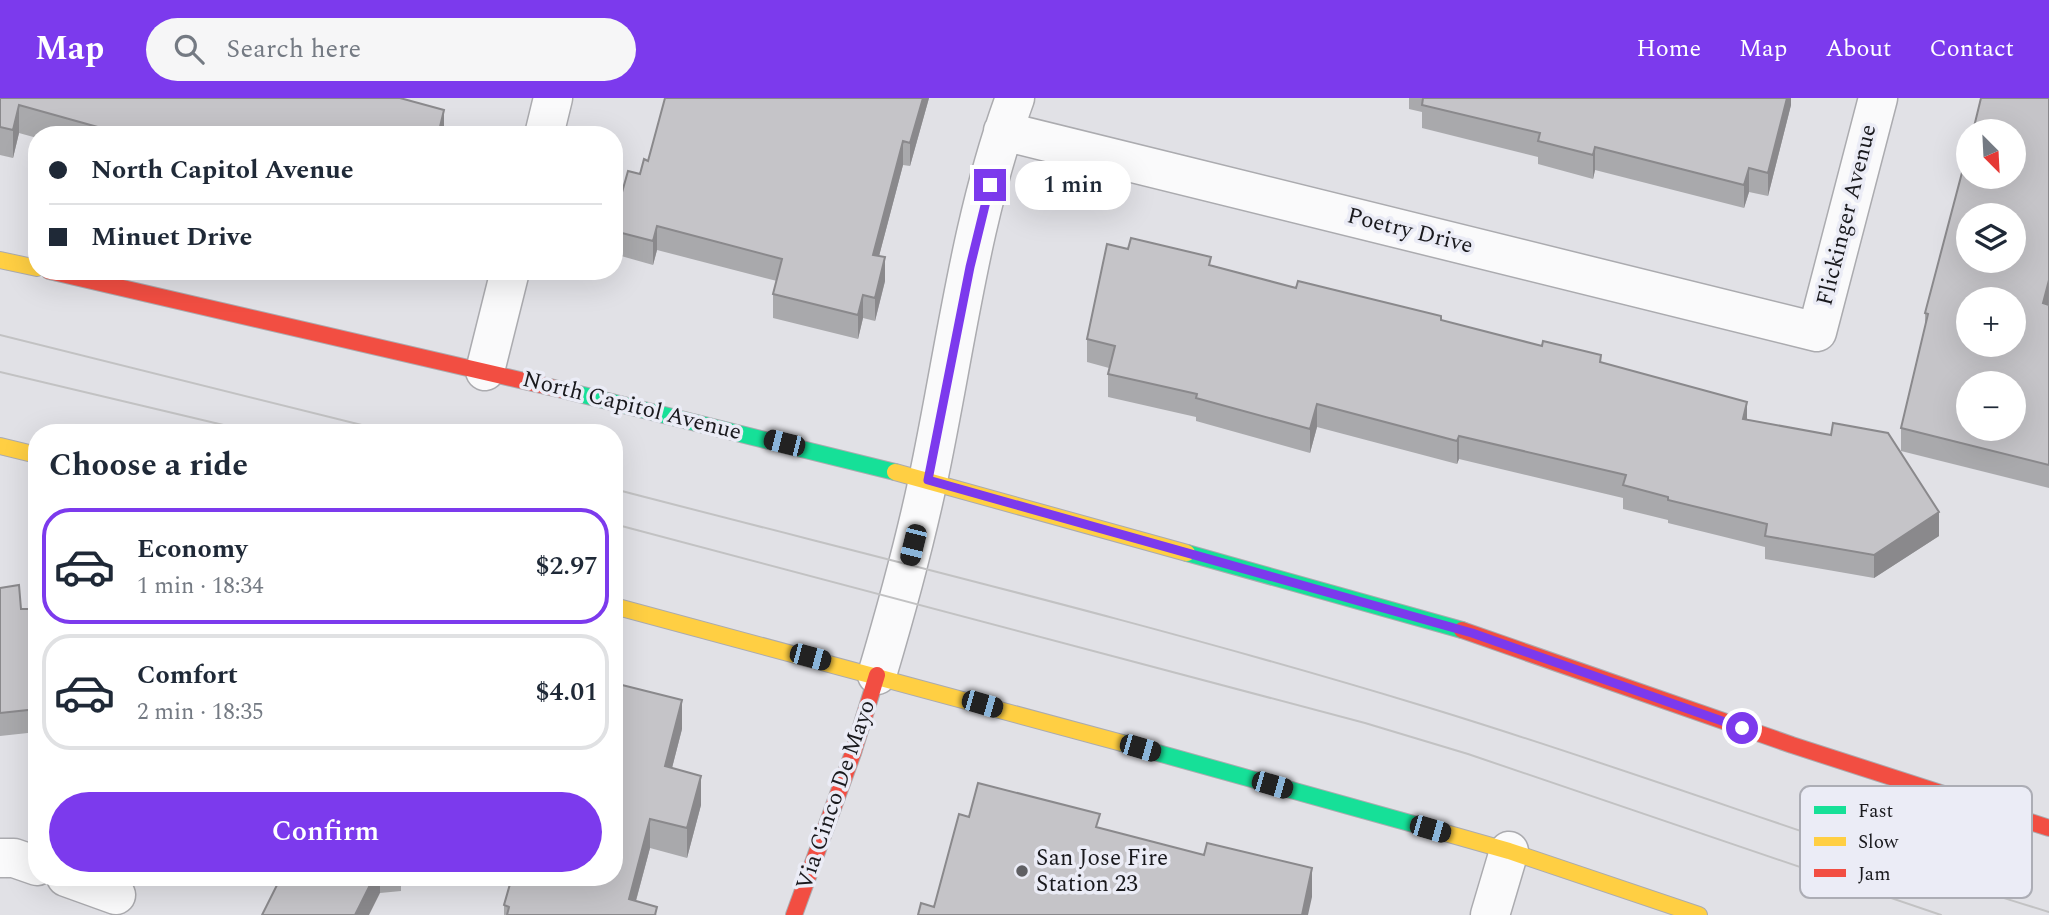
<!DOCTYPE html>
<html lang="en">
<head>
<meta charset="utf-8">
<style>
	:root { --surface:#fff; --page:#f6f6f7; --text:#1f2937; --muted:#747a83; --line:#e0e1e3; --accent:#7c3aed }
	body { margin:0; font-family:Spectral,serif; background:var(--page); color:var(--text); height:100vh; display:flex; flex-direction:column; font-size:26px; white-space:nowrap }
	* { box-sizing:border-box; margin:0 }
	p { font-size:23px; color:var(--muted) }
	.icon { flex:none; width:38px; height:38px; fill:none; stroke:currentColor; stroke-width:2; stroke-linecap:round; stroke-linejoin:round }
	.map { position:relative; flex:1; overflow:hidden }
	.details { position:absolute; left:28px; top:326px; width:595px; height:462px; display:flex; flex-direction:column; background:var(--surface); border-radius:28px; box-shadow:0 7px 28px #0002 }
	.details>* { flex:none }
	.hud { position:absolute; left:28px; top:28px; width:595px; height:154px; border-radius:28px; box-shadow:0 7px 28px #0002; display:grid; align-content:center; height:154px; padding:0 21px; background:var(--surface) }
	.needle { width:46px; rotate:156deg }
	.buttons { position:absolute; left:1956px; top:21px; display:grid; gap:14px }
	.buttons a { display:grid; place-items:center; width:70px; height:70px; border-radius:50%; background:var(--surface); box-shadow:0 7px 28px #0002; font-size:35px }
	.end { position:absolute; width:32px; height:32px; margin:-16px; border:9px solid #7c3aed; background:#fff; box-shadow:0 0 0 4px #fff }
	.from { border-radius:50% }
	.bubble { position:absolute; height:49px; border-radius:24px; background:var(--surface); box-shadow:0 7px 28px #0002; font-size:23px; font-weight:600; line-height:49px; text-align:center }
	.car { position:absolute; width:21px; height:42px; margin:-21px -10px; border-radius:9px; box-shadow:0 0 5px 2px #0007; background:linear-gradient(#222 24%,#8ab4d8 0 40%,#222 0 76%,#8ab4d8 0 86%,#222 0) }
	.hud b { display:flex; align-items:center; gap:24px; height:66px; font-size:26px }
	.hud b+b { border-top:2px solid var(--line) }
	.hud i { width:18px; height:18px; background:var(--text) }
	ul { padding:0; list-style:none }
	li { display:flex; align-items:center; gap:21px; height:116px; margin:0 14px 10px; padding:0 7px; border:4px solid var(--line); border-radius:28px }
	li div { flex:1 }
	li b { display:block; font-size:26px }
	li em { font-style:normal; font-weight:600 }
	li.current { border-color:var(--accent) }
	li>.icon { width:63px; height:63px; stroke-width:1.5 }
	h2 { padding:0 21px; font-size:32px; line-height:84px }
	.button { display:flex; gap:14px; margin-top:auto; padding:14px 21px }
	.button a { flex:1; height:80px; border-radius:42px; background:var(--accent); color:#fff; font-size:28px; font-weight:600; line-height:80px; text-align:center }
	header { display:flex; align-items:center; gap:42px; box-sizing:border-box; height:98px; padding:0 35px; background:var(--accent); color:#fff }
	header strong { font-size:33px }
	nav { display:flex; gap:38px; margin-inline-start:auto; font-size:24px }
	.search { width:490px; height:63px; background:var(--page); display:flex; align-items:center; gap:18px; box-sizing:border-box; padding:0 24px; border-radius:38px; color:var(--muted); font-size:26px }
	.map>svg:first-child { display:block }
	.lines { fill:none; stroke-linecap:round; stroke-linejoin:round }
	.street-casing { stroke:#ababaf; stroke-width:41 }
	.fast-casing { stroke:#ababaf; stroke-width:18 }
	.slow-casing { stroke:#ababaf; stroke-width:18 }
	.jam-casing { stroke:#ababaf; stroke-width:18 }
	.street { stroke:#fafafb; stroke-width:38 }
	.fast { stroke:#16e098; stroke-width:16 }
	.slow { stroke:#ffcf43; stroke-width:16 }
	.jam { stroke:#f24e42; stroke-width:16 }
	.tram { stroke:#c2c2c3; stroke-width:2 }
	.wall { fill:#a9a9ac }
	.shaded-wall { fill:#8a898c }
	.building { fill:#c5c4c8; stroke:#8a898c; stroke-width:2; fill-rule:evenodd }
	.route { stroke:#7c3aed; stroke-width:9 }
	.poi-dot { fill:#5f5f63; stroke:#ebecf6; stroke-width:2.5 }
	.labels { text-anchor:middle; dominant-baseline:central; stroke-width:7; stroke-linejoin:round; paint-order:stroke }
	.street-label { font-size:23px; fill:#19191d; stroke:#ebecf6 }
	.poi-label { font-size:23px; fill:#19191d; stroke:#ebecf6; text-anchor:start }
	.key { fill:#ebecf6; stroke:#acadb5; stroke-width:2 }
	.key-label { font-size:19px; fill:#19191d }
</style>
</head>
<body>
<header>
<strong>Map</strong>
<div class="search"><svg class="icon" aria-label="search" viewBox="0 0 24 24"><circle cx="10" cy="10" r="6"/><path d="M15 15l6 6"/></svg>Search here</div>
<nav><a>Home</a><a>Map</a><a>About</a><a>Contact</a></nav>
</header>
<div class="map">
<svg width="2049" height="817" viewBox="0 0 2049 817">
	<rect width="100%" height="100%" fill="#e1e1e6"/>
	<g class="lines">
		<g class="street-casing">
			<path id="street" d="M1003 33 1817 234 1878 0
				M544 37 553 0
				M485 273 510 173
				M877 577C896 513 914 448 928 382 955 255 970 122 1015 0
				M0 760H14L37 768
				M66 779 116 797
				M1490 817 1509 753"/>
		</g>
		<g class="fast-casing">
			<path id="fast" d="M567 293 895 374
				M1187 455 1462 532
				M1122 645 1442 734"/>
		</g>
		<g class="slow-casing">
			<path id="slow" d="M0 162 37 170
				M0 348 37 357
				M895 374 1187 455
				M614 508 1122 645
				M1442 734 1509 753 1699 817"/>
		</g>
		<g class="jam-casing">
			<path id="jam" d="M49 173 567 293
				M1462 532 1792 647 2049 730
				M794 817 853 655 877 577"/>
		</g>
		<use href="#street" class="street"/>
		<use href="#fast" class="fast"/>
		<use href="#slow" class="slow"/>
		<use href="#jam" class="jam"/>
		<path class="tram" d="M0 237 390 334
			M0 274 253 334
			M614 391C883 461 1154 526 1420 607 1632 671 1838 750 2049 814
			M614 426 1365 625 1468 656 1941 817"/>
	</g>
	<path class="wall" d="M0 0 444 37H37V40L19 35 13 60 0 57Z
		M929 0 910 68 903 67 879 158 885 183 875 223 863 220 858 241 773 220V196L777 183 657 152 653 167 614 156V123L648 63Z
		M1409 0H1791V7L1768 98 1749 94 1744 110 1595 72 1593 81 1538 66V59L1422 30V14L1409 11Z
		M2049 0V390L1901 353V330L1925 228V215Z
		M1128 151 1211 167 1296 190 1441 222 1601 265 1747 322 1939 438 1874 480 1765 461V449L1668 425V422L1623 411V400L1459 361 1457 366 1317 329 1310 355 1196 323V319L1108 299V276L1109 270 1087 264V241Z
		M0 490 21 511H37V634L0 638Z
		M682 631 672 670 701 707 687 760 650 750 636 803 657 817H504V807Z
		M281 779H401V793L380 795Z"/>
	<path class="shaded-wall" d="M923 0H929L910 68V45Z
		M1787 0H1791V7L1768 98V75Z
		M19 7V35L13 60V32Z
		M444 12V37H438Z
		M903 43V67L873 181V157Z
		M1595 49V72L1593 81V57Z
		M1749 70V94L1744 110V87Z
		M657 128V152L653 167V143Z
		M885 159V183L875 223V200Z
		M2049 182V205L2043 229V205Z
		M863 197V220L858 241V217Z
		M1747 304V328L1743 321Z
		M1317 306V329L1310 355V331Z
		M1459 338V361L1457 366V343Z
		M1939 414V438L1874 480V457Z
		M682 602V631L665 697V668Z
		M701 678V707L687 760V730Z
		M650 721V750L632 817 629 801Z
		M1312 770V799L1308 817H1302Z
		M374 779H380V795L369 817H355Z"/>
	<path class="building" d="M0 0H400L444 12 438 37H111L112 33 19 7 13 32 0 29Z
		M665 0H923L910 45 903 43 873 157 885 159 875 200 863 197 858 217 773 196 782 161 657 128 653 143 614 133V123L628 73 640 76 644 61 648 63Z
		M1423 0H1787L1768 75 1749 70 1744 87 1595 49 1593 57 1538 43 1540 35 1422 7Z
		M1981 0H2049V182L2043 205 2049 207V367L1901 330 1928 216 1925 215 1969 48V79H2014V33H1973ZM1969 117H2014V163H1969ZM1969 201H2014V247H1969ZM1969 285H2014V331H1969Z
		M1131 140 1211 159 1209 167 1296 190 1298 183 1441 218V222L1542 248 1543 243 1601 257 1600 264 1747 304 1743 321 1831 337 1833 325 1888 335 1939 414 1874 457 1765 438 1767 426 1668 402V399L1623 387 1626 377 1459 338 1457 343 1317 306 1310 331 1196 300 1197 296 1108 276 1115 248 1087 241 1107 146 1128 151Z
		M19 487 21 511H37V611L0 615V490Z
		M614 585 682 602 665 668 701 678 687 730 650 721 629 801 657 809 655 817H507L509 809 504 807 512 779H614Z
		M978 685 1100 716 1096 729 1204 757 1207 745 1312 770 1302 817H918L921 805 934 809 959 716 969 719Z
		M281 779H374L355 817H262Z"/>
	<g class="lines">
		<path class="route" d="M990 87 970 169 928 382 1472 535 1742 630"/>
	</g>
	<circle class="poi-dot" cx="1022" cy="773" r="7"/>
	<g class="labels">
		<g class="street-label">
			<text transform="translate(1847 117) rotate(-76)">Flickinger Avenue</text>
			<text transform="translate(1410 133) rotate(14)">Poetry Drive</text>
			<text transform="translate(632 308) rotate(14)">North Capitol Avenue</text>
			<text transform="translate(836 697) rotate(-71)">Via Cinco De Mayo</text>
		</g>
		<g class="poi-label">
			<text x="1036" y="760">San Jose Fire<tspan x="1036" dy="26">Station 23</tspan></text>
		</g>
	</g>
	<rect x="1800" y="688" width="232" height="112" rx="10" class="key"/>
	<rect x="1814" y="708" width="32" height="8" fill="#16e098"/>
	<rect x="1814" y="739" width="32" height="9" fill="#ffcf43"/>
	<rect x="1814" y="771" width="32" height="8" fill="#f24e42"/>
	<g class="key-label">
		<text x="1858" y="719">Fast</text>
		<text x="1858" y="750">Slow</text>
		<text x="1858" y="782">Jam</text>
	</g>
</svg>
<div class="buttons">
<a><svg class="needle" viewBox="-14 -14 28 28"><path d="M0-13l5 13h-10z" fill="#e53935"/><path d="M0 13l5-13h-10z" fill="#747a83"/></svg></a>
<a><svg class="icon" aria-label="layers" viewBox="0 0 24 24"><path d="M12 4l9 5-9 5-9-5zM3 14l9 5 9-5"/></svg></a>
<a>+</a>
<a>−</a>
</div>
<i class="end from" style="left:1742px;top:630px"></i>
<i class="end" style="left:990px;top:87px"></i>
<div class="bubble" style="left:1015px;top:63px;width:116px">1 min</div>
<i class="car" style="left:784px;top:345px;rotate:284deg"></i>
<i class="car" style="left:913px;top:447px;rotate:194deg"></i>
<i class="car" style="left:810px;top:559px;rotate:105deg"></i>
<i class="car" style="left:982px;top:606px;rotate:106deg"></i>
<i class="car" style="left:1140px;top:650px;rotate:106deg"></i>
<i class="car" style="left:1272px;top:687px;rotate:106deg"></i>
<i class="car" style="left:1430px;top:731px;rotate:106deg"></i>
<div class="hud">
<b><i class="from"></i>North Capitol Avenue</b>
<b><i></i>Minuet Drive</b>
</div>
<section class="details">
<h2>Choose a ride</h2>
<ul>
<li class="current"><svg class="icon" aria-label="car" viewBox="0 0 24 24"><path d="M5 17H2v-5l4-1 3-4h7l3 4 3 1v5h-3M9 17h6M6 11h13"/><circle cx="7" cy="17" r="2"/><circle cx="17" cy="17" r="2"/></svg><div><b>Economy</b><p>1 min · 18:34</p></div><em>$2.97</em></li>
<li><svg class="icon" aria-label="car" viewBox="0 0 24 24"><path d="M5 17H2v-5l4-1 3-4h7l3 4 3 1v5h-3M9 17h6M6 11h13"/><circle cx="7" cy="17" r="2"/><circle cx="17" cy="17" r="2"/></svg><div><b>Comfort</b><p>2 min · 18:35</p></div><em>$4.01</em></li>
</ul>
<div class="button"><a>Confirm</a></div>
</section>
</div>
</body>
</html>
